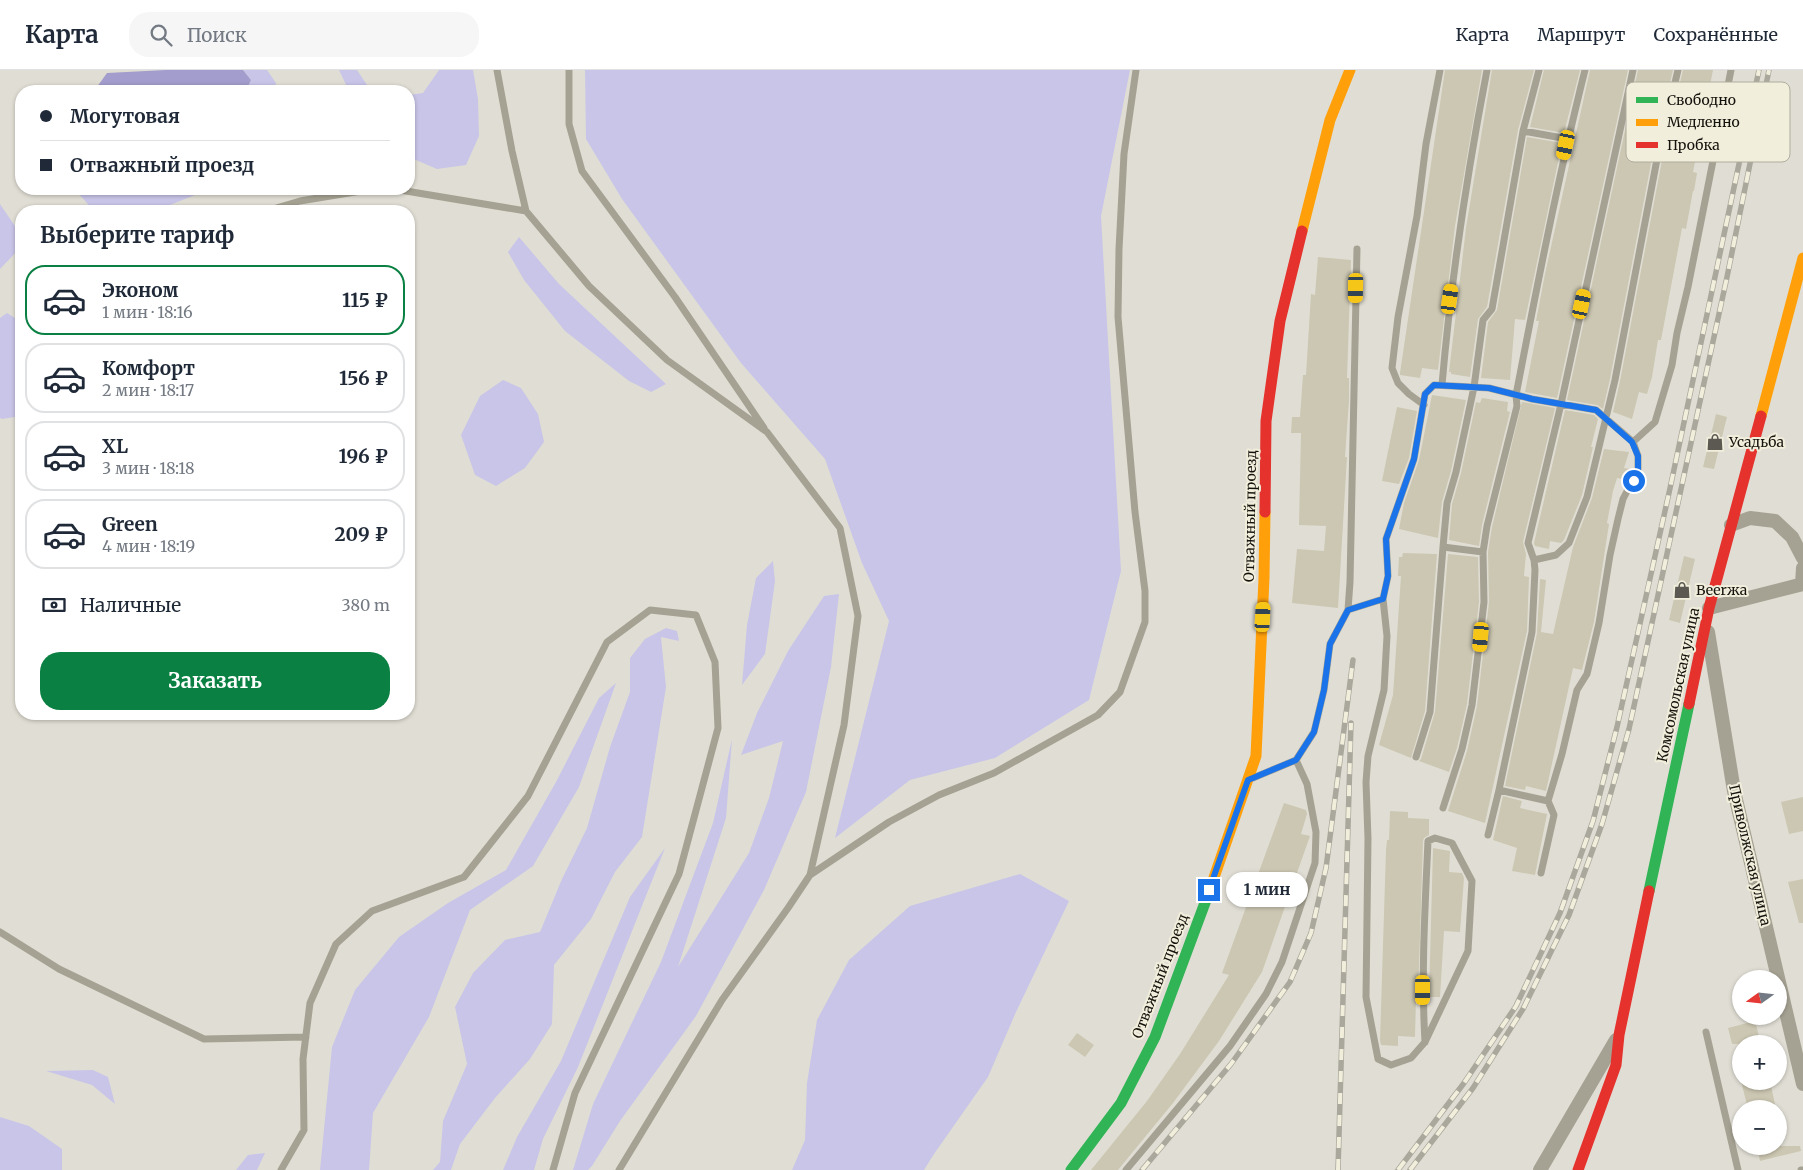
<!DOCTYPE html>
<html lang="ru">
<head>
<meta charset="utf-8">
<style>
	:root { --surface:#fff; --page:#f6f6f7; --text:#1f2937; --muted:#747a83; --line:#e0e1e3; --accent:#0b8043 }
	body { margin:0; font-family:Merriweather,serif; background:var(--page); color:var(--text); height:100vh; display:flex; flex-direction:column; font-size:19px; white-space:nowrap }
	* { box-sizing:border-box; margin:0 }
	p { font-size:16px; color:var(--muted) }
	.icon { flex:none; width:28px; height:28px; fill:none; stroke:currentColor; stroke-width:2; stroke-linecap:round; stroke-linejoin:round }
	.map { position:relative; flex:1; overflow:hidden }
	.details { position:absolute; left:15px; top:135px; width:400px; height:515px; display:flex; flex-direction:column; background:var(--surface); border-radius:20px; box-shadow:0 1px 4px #0004 }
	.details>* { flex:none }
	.banner { position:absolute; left:15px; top:15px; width:400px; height:110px; border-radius:20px; box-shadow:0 1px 4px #0004; display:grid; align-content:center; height:110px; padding:0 25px; background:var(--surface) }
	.needle { width:32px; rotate:255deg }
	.controls { position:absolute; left:1732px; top:900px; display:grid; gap:10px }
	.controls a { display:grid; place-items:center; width:55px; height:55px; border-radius:50%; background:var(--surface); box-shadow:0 1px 4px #0004; font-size:25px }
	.end { position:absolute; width:22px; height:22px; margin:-11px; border:6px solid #1a73e8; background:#fff; box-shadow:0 0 0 2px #fff }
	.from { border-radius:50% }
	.bubble { position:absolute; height:35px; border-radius:18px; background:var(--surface); box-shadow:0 1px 4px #0004; font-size:16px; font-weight:700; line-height:35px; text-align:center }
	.car { position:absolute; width:15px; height:30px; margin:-15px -8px; border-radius:6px; box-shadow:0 0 4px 1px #0007; background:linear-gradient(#f5c518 24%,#345 0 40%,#f5c518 0 76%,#345 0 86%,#f5c518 0) }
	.banner b { display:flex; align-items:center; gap:18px; height:48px; font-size:19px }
	.banner b+b { border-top:1px solid var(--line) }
	.banner i { width:12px; height:12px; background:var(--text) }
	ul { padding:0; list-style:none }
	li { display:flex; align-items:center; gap:15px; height:70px; margin:0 10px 8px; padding:0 15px; border:2px solid var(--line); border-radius:20px }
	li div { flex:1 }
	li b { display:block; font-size:19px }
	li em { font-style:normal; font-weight:700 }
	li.active { border-color:var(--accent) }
	li>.icon { width:45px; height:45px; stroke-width:1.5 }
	h2 { padding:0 25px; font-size:22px; line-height:60px }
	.pay { display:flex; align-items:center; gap:12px; height:55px; padding:0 25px; font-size:19px }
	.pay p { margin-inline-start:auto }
	.cta { display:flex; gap:10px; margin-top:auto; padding:10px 25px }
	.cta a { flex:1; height:58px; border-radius:20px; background:var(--accent); color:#fff; font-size:20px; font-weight:700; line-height:58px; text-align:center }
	header { display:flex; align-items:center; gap:30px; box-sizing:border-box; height:70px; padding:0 25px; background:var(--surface); border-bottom:1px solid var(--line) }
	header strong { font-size:24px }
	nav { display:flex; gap:28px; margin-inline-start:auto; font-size:18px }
	.search { width:350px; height:45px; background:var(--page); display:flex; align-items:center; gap:12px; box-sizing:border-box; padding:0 18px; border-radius:20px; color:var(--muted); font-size:19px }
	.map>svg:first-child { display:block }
	.green { fill:#c8c5e8 }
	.water { fill:#a29dcc }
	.building { fill:#ccc7b2 }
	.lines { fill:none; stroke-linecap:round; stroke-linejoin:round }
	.lane { stroke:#a6a293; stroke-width:7 }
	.street { stroke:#a6a293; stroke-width:14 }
	.fast { stroke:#30b455; stroke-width:11 }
	.slow { stroke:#ff9f0a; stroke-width:11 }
	.jam { stroke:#e5322d; stroke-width:11 }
	.rail-casing { stroke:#aaa79c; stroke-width:5.5 }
	.rail { stroke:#f2eedc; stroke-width:4; stroke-dasharray:11; stroke-linecap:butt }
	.route { stroke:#1a73e8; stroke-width:6 }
	.labels { text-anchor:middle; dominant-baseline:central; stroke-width:4; stroke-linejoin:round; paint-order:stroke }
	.poi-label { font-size:14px; fill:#14120c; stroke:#f2eedc; text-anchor:start }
	.street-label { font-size:14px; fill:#14120c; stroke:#f2eedc }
	.key { fill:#f2eedc; stroke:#afac9e; stroke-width:1 }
	.key-label { font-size:14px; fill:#14120c }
</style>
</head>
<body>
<header>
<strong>Карта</strong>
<div class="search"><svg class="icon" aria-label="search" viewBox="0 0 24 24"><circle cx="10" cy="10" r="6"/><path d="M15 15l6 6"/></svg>Поиск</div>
<nav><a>Карта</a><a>Маршрут</a><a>Сохранённые</a></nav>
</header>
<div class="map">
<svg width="1803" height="1100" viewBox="0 0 1803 1100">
	<rect width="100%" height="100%" fill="#e0ded4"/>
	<path class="green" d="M243 0H267L276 13 274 21H246L251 10Z
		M339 0H357L369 18 382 21H349Z
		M439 0H473L478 29 479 66 466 95 437 99 409 87V25L423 23Z
		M585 0H1130L1101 146 1121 501 1089 630 995 688 910 710 835 768 889 551 862 493 825 389 741 293 622 129 586 69Z
		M78 119H210L155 141H94L78 123Z
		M0 134 21 165V177L0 199Z
		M519 167 559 214 666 314 651 322 629 311 565 261 524 210 508 182Z
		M7 243 21 252V346L2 349 0 348V248Z
		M503 310 521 318 538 344 544 372 525 398 496 416 475 405 461 365 480 326Z
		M773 491 775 511 765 584 742 615 747 555 756 508Z
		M839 524 831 597 806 722 764 820 696 946 620 1051 592 1096 588 1100H573L593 1034 661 892 713 753 732 669 726 748 678 897 749 783 769 728 783 671 741 685 757 643 788 581 824 526Z
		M666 558 677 561 679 571 661 567 666 617 642 767 615 802 591 849 554 895 552 954 530 989 495 1028 460 1074 451 1100H433L440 1092 443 1051 467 994 455 937 473 903 505 870 540 862 562 809 587 758 610 677 630 622V588L645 569Z
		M616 613 579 717 533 796 470 840 429 947 373 1043 369 1100H320L332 977 355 920 399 867 448 833 506 800 556 712 599 628Z
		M665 778 578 997 543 1069 534 1100H503L517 1067 561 991 630 827Z
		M1020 804 1069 831 1016 942 988 1007 934 1084 924 1100H792L805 1070 807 1013 817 950 849 890 910 836Z
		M93 1000 108 1007 115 1034 92 1015 46 1001Z
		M0 1047 29 1056 62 1079V1100H0Z
		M265 1083 257 1100H236L248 1085Z"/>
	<path class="water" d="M166 0H243L251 10 246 21H94L107 3Z"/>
	<path class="building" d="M1445 0H1482L1455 156 1438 300 1422 298 1420 308 1400 305V303Z
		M1492 0H1534L1518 60 1487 237 1478 249 1470 307 1451 304V302H1449L1466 158Z
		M1544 0H1580L1564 63 1530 57Z
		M1590 0H1628L1557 328 1525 322 1539 251H1536L1545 204Z
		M1638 0H1673L1653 83 1610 309 1603 339 1597 335 1567 330Z
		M1683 0H1713L1693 102 1697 103 1694 121H1693L1686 159 1682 158 1661 270H1658L1652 307 1647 324 1639 322 1632 349 1613 342 1620 311 1663 85Z
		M1527 67 1562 73 1525 250 1515 249 1510 310 1481 308 1488 252 1497 240Z
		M1318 187 1351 190 1347 308H1349V330L1345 387H1347L1338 538 1292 533 1297 479 1324 481 1326 456 1299 455 1301 363H1291L1292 347H1300L1303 305H1306L1311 224 1315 225Z
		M1432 325 1466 330 1451 401 1442 432 1438 468 1399 459 1404 433 1419 390Z
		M1482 328 1508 332 1507 341 1510 342 1482 455 1479 476 1449 470 1452 434 1461 403 1476 332 1480 333Z
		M1522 332 1555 338 1523 472 1526 484 1524 506 1529 507 1527 561 1485 753 1448 741 1467 681 1477 636 1489 532 1488 482 1492 457Z
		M1397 337 1417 341 1409 388 1399 414 1382 411Z
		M1565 340 1594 345 1598 349 1591 377H1593L1582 425 1564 470 1561 473 1550 471 1549 479 1535 476 1534 473Z
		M1716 344 1727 347 1714 399 1703 397Z
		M1604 379 1629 382 1624 398 1630 399 1627 410 1617 408 1613 421 1607 453 1609 454 1594 552 1582 600 1573 598 1546 721 1526 716 1525 720 1505 716 1537 563 1540 509 1546 510 1541 562 1553 564 1573 477 1592 428Z
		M1403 483 1437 484 1425 641 1411 688 1379 675 1393 625 1401 506H1398L1399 487H1402Z
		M1448 484 1478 487 1479 532 1467 634 1457 678 1449 702 1419 691 1421 689 1435 642Z
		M1684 486 1695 489 1680 553 1669 550Z
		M1503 726 1522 731 1520 738 1547 744 1535 805 1512 801 1517 778 1493 770Z
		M1803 727V761L1789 764 1781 732Z
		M1284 733 1306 740 1307 744 1301 764 1310 766 1262 902 1219 971 1173 1033 1118 1100H1091L1147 1031 1180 984 1229 905 1222 903Z
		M1390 741 1408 742V748L1429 749V765L1424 768 1423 771 1418 927H1416L1415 967 1398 966V976L1381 975 1380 970 1386 780 1387 770H1389Z
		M1433 778 1450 781 1449 802 1462 803 1464 808 1460 862 1444 861 1440 927H1429Z
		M1803 809V853H1799L1788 812Z
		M1755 951 1761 974H1732L1728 958Z
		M1077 963 1094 975 1085 987 1068 975Z
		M1741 1011H1770L1776 1039H1748Z
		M1757 1076H1800L1801 1081 1760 1091Z"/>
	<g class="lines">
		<path class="lane" d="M497 0 512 81 526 141
			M569 0V54L582 101 675 227 764 358
			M1523 61 1539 0
			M394 119 526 141 589 216 667 290 767 362 840 458 858 546 844 655 810 805
			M266 141 300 131 373 119
			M1442 315C1451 209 1467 104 1487 0
			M1424 335 1409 324 1398 313 1392 298 1398 247 1417 146 1426 74 1440 0
			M1633 372 1655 352 1672 295 1677 263 1688 217 1731 0
			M1443 477 1447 433 1456 402 1474 317 1483 250 1492 239 1523 61 1568 69
			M1534 490 1556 485 1569 473 1587 427 1615 310 1658 84 1678 0
			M1383 529 1387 566 1384 620 1368 686 1366 712 1368 769 1366 927 1378 989 1391 995 1411 988 1425 972 1468 881 1472 811 1452 773 1435 768 1428 771C1425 838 1421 905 1425 972
			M1348 540 1383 529 1388 506 1386 469 1414 389 1425 324 1434 315 1489 318 1532 329 1596 340 1633 372 1638 386V400L1623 429 1618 449 1610 485 1599 553 1587 604 1577 620 1562 684 1548 731 1499 720 1488 765
			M1416 687 1430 642 1443 477 1483 482
			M1253 708 1296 690 1314 662 1324 620 1330 574 1348 540 1350 512 1357 179
			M1499 720 1532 562 1535 500 1534 490 1528 473 1561 334 1633 0
			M1443 738 1462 679 1472 635 1484 532 1483 482 1487 456 1517 336 1516 325C1537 216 1558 108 1585 0
			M1541 803 1554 745 1548 731
			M0 862 59 899 204 969 306 967
			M1706 962 1738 1100
			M281 1100 304 1060 303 989 310 933 336 874 372 841 464 807 528 726 607 572 650 540 696 545 715 592 718 658 679 804 575 1023 553 1100
			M619 1100 722 930 788 838 810 805 889 752 939 725 994 703 1098 645 1120 622 1145 552V521L1135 442 1118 247 1119 179 1124 84 1136 0
			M1126 1100 1230 976 1266 924 1282 892 1315 793 1316 762 1307 714 1296 690
			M1801 1100H1803"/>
		<path class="street" d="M1731 455 1750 448 1775 451 1792 467 1803 488
			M1802 514 1803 498
			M1709 538 1803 514
			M1708 562 1734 721 1803 1014
			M1540 1100 1616 970"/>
		<path class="fast" d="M1649 821 1689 634
			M1071 1100 1121 1033 1155 967 1209 822"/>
		<path class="slow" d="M1302 161 1330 50 1350 0
			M1761 346 1803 188
			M1209 822 1256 686 1264 508 1265 442"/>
		<path class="jam" d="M1265 442 1266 351 1280 251 1302 161
			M1689 634 1709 538 1761 346
			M1578 1100 1616 995 1619 965 1649 821"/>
		<g class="rail-casing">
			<path id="rail" d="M1142 1100 1231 994 1290 912 1311 863 1326 798 1353 590
				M1338 1100 1351 653
				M1398 1100 1464 1013 1516 936 1560 843 1593 751 1617 657 1669 423 1759 0
				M1410 1100 1473 1018 1523 939 1569 845 1602 754 1629 659 1727 207 1769 0"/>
		</g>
		<use href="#rail" class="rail"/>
	</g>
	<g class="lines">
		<path class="route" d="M1209 820 1248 710 1296 690 1314 662 1324 620 1330 574 1348 540 1383 529 1388 506 1386 469 1414 389 1425 324 1434 315 1489 318 1532 329 1596 340 1632 372 1638 386V400L1634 411"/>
	</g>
	<defs>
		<g id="shop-bare" transform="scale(1.35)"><path d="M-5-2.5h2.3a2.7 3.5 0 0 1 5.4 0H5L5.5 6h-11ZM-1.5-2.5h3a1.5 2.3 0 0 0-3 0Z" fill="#5b5952" stroke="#f2eedc" stroke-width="2.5" paint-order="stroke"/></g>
	</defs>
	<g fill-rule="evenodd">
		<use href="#shop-bare" x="1715" y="372"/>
		<use href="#shop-bare" x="1682" y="520"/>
	</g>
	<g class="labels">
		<g class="poi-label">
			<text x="1729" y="372">Усадьба</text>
			<text x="1696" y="520">Beerжа</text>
		</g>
		<g class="street-label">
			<text transform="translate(1250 446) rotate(-89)">Отважный проезд</text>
			<text transform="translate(1678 615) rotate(-78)">Комсомольская улица</text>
			<text transform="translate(1750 785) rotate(77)">Приволжская улица</text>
			<text transform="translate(1160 906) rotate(-69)">Отважный проезд</text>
		</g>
	</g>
	<rect x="1626" y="12" width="164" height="80" rx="8" class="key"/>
	<rect x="1636" y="27" width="22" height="6" fill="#30b455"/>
	<rect x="1636" y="49" width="22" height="7" fill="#ff9f0a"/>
	<rect x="1636" y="72" width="22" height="6" fill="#e5322d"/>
	<g class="key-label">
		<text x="1667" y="35">Свободно</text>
		<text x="1667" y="57">Медленно</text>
		<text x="1667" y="80">Пробка</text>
	</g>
</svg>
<div class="controls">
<a><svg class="needle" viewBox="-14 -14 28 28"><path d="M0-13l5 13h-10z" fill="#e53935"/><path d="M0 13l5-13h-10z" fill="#747a83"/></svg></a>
<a>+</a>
<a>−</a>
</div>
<i class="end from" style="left:1634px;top:411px"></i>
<i class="end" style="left:1209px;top:820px"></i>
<div class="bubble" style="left:1226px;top:802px;width:82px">1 мин</div>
<i class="car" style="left:1566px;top:75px;rotate:192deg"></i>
<i class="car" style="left:1356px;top:218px;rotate:181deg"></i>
<i class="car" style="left:1450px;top:229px;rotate:8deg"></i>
<i class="car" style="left:1582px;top:234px;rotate:12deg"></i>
<i class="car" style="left:1263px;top:547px;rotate:3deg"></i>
<i class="car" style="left:1481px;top:567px;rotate:185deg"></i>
<i class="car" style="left:1423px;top:920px;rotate:180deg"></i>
<div class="banner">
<b><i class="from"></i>Могутовая</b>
<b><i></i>Отважный проезд</b>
</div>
<section class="details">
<h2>Выберите тариф</h2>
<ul>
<li class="active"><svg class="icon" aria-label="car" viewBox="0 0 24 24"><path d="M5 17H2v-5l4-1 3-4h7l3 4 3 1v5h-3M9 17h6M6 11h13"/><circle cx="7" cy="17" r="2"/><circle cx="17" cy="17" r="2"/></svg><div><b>Эконом</b><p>1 мин · 18:16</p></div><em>115 ₽</em></li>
<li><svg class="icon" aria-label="car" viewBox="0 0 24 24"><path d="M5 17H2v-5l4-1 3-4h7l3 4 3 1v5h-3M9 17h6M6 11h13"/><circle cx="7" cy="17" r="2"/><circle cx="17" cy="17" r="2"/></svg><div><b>Комфорт</b><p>2 мин · 18:17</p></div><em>156 ₽</em></li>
<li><svg class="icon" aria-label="car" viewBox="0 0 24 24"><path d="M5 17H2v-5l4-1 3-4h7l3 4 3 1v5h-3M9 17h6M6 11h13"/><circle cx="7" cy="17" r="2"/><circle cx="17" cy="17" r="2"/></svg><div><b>XL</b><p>3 мин · 18:18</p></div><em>196 ₽</em></li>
<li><svg class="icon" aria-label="car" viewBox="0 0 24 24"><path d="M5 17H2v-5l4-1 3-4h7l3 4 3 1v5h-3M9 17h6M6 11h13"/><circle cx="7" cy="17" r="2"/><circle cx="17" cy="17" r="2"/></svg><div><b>Green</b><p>4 мин · 18:19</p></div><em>209 ₽</em></li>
</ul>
<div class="pay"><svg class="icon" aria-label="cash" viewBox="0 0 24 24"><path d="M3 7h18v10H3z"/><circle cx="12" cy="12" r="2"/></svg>Наличные<p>380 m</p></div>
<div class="cta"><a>Заказать</a></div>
</section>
</div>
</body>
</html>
